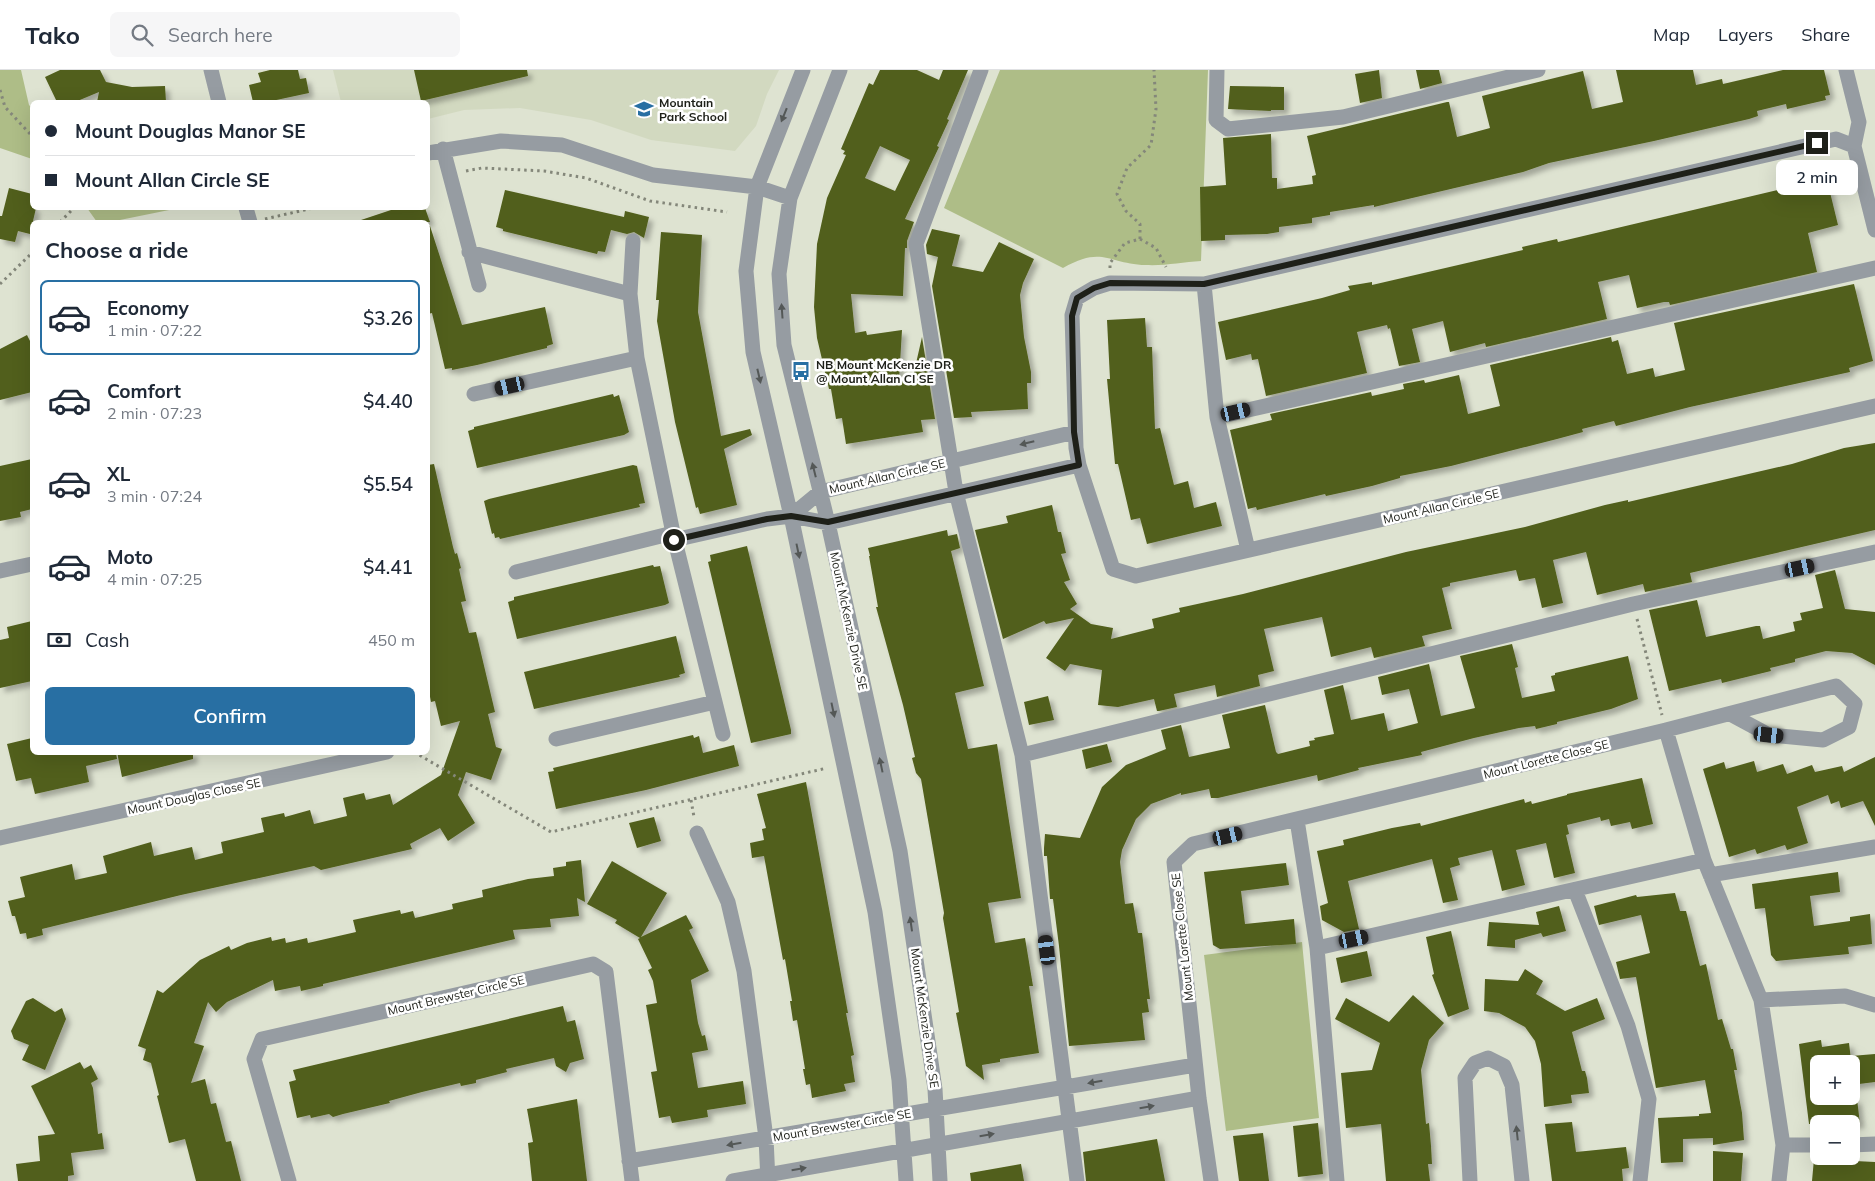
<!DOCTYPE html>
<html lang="en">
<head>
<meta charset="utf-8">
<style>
	:root { --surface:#fff; --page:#f6f6f7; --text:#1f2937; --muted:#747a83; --line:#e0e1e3; --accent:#286fa3 }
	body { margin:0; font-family:Mulish,sans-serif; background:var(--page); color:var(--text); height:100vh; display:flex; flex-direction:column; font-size:19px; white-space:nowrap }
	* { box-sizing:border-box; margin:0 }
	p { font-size:16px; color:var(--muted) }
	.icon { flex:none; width:28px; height:28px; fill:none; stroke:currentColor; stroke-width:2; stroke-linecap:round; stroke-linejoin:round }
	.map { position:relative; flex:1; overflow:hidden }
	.details { position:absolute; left:30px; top:150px; width:400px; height:535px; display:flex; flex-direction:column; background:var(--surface); border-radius:8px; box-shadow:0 5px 20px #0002 }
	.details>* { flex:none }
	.top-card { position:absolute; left:30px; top:30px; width:400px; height:110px; border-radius:8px; box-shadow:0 5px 20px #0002; display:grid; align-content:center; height:110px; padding:0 15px; background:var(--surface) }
	.controls { position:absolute; left:1810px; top:985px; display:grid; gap:10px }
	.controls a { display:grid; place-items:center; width:50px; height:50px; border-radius:8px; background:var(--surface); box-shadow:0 5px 20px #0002; font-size:25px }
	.end { position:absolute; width:22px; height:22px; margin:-11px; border:6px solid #1e2019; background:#fff; box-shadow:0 0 0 2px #fff }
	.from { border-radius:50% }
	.bubble { position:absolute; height:35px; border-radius:8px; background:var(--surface); box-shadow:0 5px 20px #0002; font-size:16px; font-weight:600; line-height:35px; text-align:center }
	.car { position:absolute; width:15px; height:30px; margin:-15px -8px; border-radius:6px; box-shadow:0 0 4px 1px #0007; background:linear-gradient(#222 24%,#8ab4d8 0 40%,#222 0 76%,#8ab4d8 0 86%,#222 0) }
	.top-card b { display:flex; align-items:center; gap:18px; height:48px; font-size:19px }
	.top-card b+b { border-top:1px solid var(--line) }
	.top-card i { width:12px; height:12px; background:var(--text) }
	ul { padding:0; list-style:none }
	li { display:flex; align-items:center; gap:15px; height:75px; margin:0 10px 8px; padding:0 5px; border:2px solid transparent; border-radius:8px }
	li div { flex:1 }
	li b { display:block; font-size:19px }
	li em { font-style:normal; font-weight:600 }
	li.current { border-color:var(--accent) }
	li>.icon { width:45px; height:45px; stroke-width:1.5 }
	h2 { padding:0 15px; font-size:22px; line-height:60px }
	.pay { display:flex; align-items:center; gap:12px; height:55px; padding:0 15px; font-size:19px }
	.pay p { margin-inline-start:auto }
	.cta { display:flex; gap:10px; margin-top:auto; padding:10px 15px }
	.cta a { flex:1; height:58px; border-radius:8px; background:var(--accent); color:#fff; font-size:20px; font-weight:600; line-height:58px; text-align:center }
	header { display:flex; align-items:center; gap:30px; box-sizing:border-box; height:70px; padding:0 25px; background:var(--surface); border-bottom:1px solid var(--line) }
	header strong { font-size:24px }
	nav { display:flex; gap:28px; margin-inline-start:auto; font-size:18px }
	.search { width:350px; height:45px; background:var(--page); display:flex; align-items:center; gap:12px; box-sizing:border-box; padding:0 18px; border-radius:8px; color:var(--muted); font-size:19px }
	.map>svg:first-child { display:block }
	.built { fill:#d2d9c0 }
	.green { fill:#aebd87 }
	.building { fill:#515f1b; fill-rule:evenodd; filter:url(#shadow) }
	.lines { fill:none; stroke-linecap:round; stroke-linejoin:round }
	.path { stroke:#84877a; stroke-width:3; stroke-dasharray:2.5 4; stroke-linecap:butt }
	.minor { stroke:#969ca2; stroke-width:15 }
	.oneway { fill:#545857 }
	.route { stroke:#1e2019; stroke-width:6 }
	.labels { text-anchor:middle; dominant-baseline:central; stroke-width:5; stroke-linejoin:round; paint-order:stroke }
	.poi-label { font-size:12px; font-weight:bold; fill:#1e2019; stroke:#fff; text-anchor:start }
	.street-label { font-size:12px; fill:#1e2019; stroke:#fff }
</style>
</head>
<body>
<header>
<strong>Tako</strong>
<div class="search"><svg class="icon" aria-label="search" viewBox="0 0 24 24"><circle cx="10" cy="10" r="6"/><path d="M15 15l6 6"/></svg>Search here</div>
<nav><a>Map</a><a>Layers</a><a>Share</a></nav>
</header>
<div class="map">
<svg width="1875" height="1111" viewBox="0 0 1875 1111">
	<defs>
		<filter id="shadow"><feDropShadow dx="4.5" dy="4.5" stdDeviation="2.5" flood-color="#0004"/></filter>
	</defs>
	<rect width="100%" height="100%" fill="#dee3d1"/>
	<path class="built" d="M333 0H779L767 24 756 56 735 81 651 70 591 50 520 38 464 40 428 49V32H341Z"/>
	<path class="green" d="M0 0H21L29 35 32 38V89L0 78Z
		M1000 0H1208L1201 191C1183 192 1164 196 1146 195 1108 194 1103 175 1063 198L944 138Z
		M87 138H179L110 152H97Z
		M1302 872 1319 1048 1226 1061 1204 885Z"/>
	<path class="building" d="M60 0H100L106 12 132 17 165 16 166 32H97L99 22 75 32H57L45 7Z
		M270 0H298L300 9 306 8 309 23 267 32H253L249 15 261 12 258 3Z
		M414 0H527L528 6 421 31Z
		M880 0H917L939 10 943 0H968L947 49 949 50 937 76 939 77 905 149 914 152 907 171V178H905L903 226 851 224 855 263 866 261 867 265 902 260 899 310 912 311 922 267 935 349 921 350 923 362 846 374 842 348 836 349 831 319H829L817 268 814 237 817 174 827 128 846 85 843 84 845 81 841 79 869 13 873 15ZM880 76 910 90 895 121 865 108Z
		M1379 0 1382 28 1360 33 1355 4Z
		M1416 0H1439L1442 13 1420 19Z
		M1616 0H1693L1696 15 1722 9 1723 14 1783 0H1824L1830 25 1825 26 1826 30 1787 39 1786 34 1757 41 1758 46 1749 49 1654 71 1549 93 1523 102 1374 137V135L1330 142V145L1312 148V153L1279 157V162L1267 164 1225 165V170L1201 171 1200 117 1226 115 1223 68 1271 64 1272 108H1277V119L1313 114 1312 106 1316 105 1307 66 1447 32H1449L1457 67 1490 58 1482 26 1583 1 1592 39 1623 32Z
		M1230 16 1284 17V40H1271V41L1228 39Z
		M1820 110 1821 112 1827 110 1838 155 1808 163 1817 202 1670 235 1669 232H1664L1637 238 1629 205 1598 212 1607 249 1486 277 1485 273 1450 282 1443 251 1412 259 1420 292 1399 296 1390 258 1388 259 1387 255 1357 262 1367 303 1266 326 1258 289 1252 290 1251 284 1226 290 1218 252 1322 228 1350 220 1348 216 1372 212V215L1510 183 1523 180 1522 177 1557 169 1558 172Z
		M9 118 32 124V138H36L30 164 18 161 15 172 0 169V146H2Z
		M505 120 624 147 625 141 649 147 644 168 634 162 627 164 611 160 605 182 598 181 597 184 503 161V159L496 157Z
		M397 138H425L430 152H361V150Z
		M428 156H430L462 255 545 237 553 274 547 276V278L477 295 452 300V298L445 299 432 243 428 244Z
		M932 159 960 165 952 196 983 202 999 172 1034 189 1023 213 1020 225 1024 267 1031 302V313H1027L1028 339 971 342 972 347 954 348 932 216 938 187 927 184 926 175Z
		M661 162 702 165 698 242 721 366 750 359 752 365 724 379 737 435 700 444 698 437 696 438 675 352 657 251 659 230H656Z
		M1854 214 1873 291 1849 298 1850 302 1690 337 1616 356 1614 351 1582 359 1583 362 1557 369 1451 396 1400 406V408L1372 416 1326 426 1325 424 1257 440 1256 437 1248 439 1230 360 1272 350 1270 344 1371 322 1372 326 1404 319 1403 314 1424 310 1425 313 1459 305 1468 344 1500 336 1490 295 1611 267 1612 272 1618 270 1627 304 1653 298 1655 307 1685 300 1674 253Z
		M1145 248 1147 277H1152L1155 359 1160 358 1174 415 1188 411 1194 438 1216 432 1222 456 1147 474 1140 448 1131 450 1118 394H1115L1107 309H1110L1107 250Z
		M27 265 32 275V322L0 330V279Z
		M613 324 614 327 619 325 629 362 624 365 477 398 468 361 474 359V357Z
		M1875 373V460L1690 503 1692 512 1645 522 1643 514 1597 525 1586 482 1553 490 1563 533 1542 538 1535 508 1519 511 1516 500 1450 513V516L1442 518 1452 559 1422 566 1425 576 1374 588 1371 577 1331 587 1322 547 1264 559 1274 601 1258 605 1260 616 1217 627 1215 615 1174 624 1177 637 1159 641H1157L1154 629 1118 637 1098 635 1102 600 1070 594 1065 601 1046 588 1074 548 1046 554 1044 551 1003 569 975 460 1008 453 1006 446 1052 435 1058 462H1061L1066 483 1061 484 1070 510 1064 512 1077 534 1070 539 1091 554 1113 558 1111 569 1154 558 1152 549 1180 542 1179 538 1243 524 1406 482 1525 457 1605 435 1628 430V432L1792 394 1844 378Z
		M32 389V439L20 442 21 447 0 451V396Z
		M434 394 453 477 455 484 457 483 461 498 459 499 466 531 461 532 469 563 476 562 495 642 488 644 496 677 502 679 491 710 466 702 458 725 475 753 448 771 440 758 410 774 412 779 321 800 314 796 181 825 42 859 43 865 27 869 26 863 20 864 15 846H12L8 831 25 827 20 807 72 794 75 810 107 803 103 786 151 772 154 786 192 777 195 790 223 783 221 772 264 762 261 748 284 743 285 747 310 740 314 754 347 746 343 728 364 723 366 730 390 724 393 735 441 705 460 651 441 656 435 631 431 632 428 616V395Z
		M633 395 637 396 645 433 639 434 640 437 500 469 499 467 495 468 494 463 492 464 484 431 489 429Z
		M947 460 948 466 957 464 960 478 951 481 984 616 955 623 968 679 997 674 1021 828 988 833 995 873 1025 868 1033 916H1029L1039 983 1000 989V992L982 995 984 1010 966 996 956 943 959 942 943 848 944 843 921 709 916 703 912 688 915 687 903 635 876 537H878L869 486H870L868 478Z
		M747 476 791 660V664L751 673 708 492 711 491 710 485Z
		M653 495 654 497 660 496 669 533 665 535 517 569 508 532 514 530V527Z
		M1835 500 1845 539 1875 542V595L1852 583 1826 581 1795 589V592L1770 598 1771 601 1722 613 1721 609 1669 621 1649 540 1697 530 1706 567 1756 556H1760L1763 569 1795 561 1793 552 1802 550 1800 543 1823 538 1815 505Z
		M32 551V611L0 618V570L9 568 7 557Z
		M676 566 685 603 679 605 680 607 534 639 524 602Z
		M1512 574 1518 597 1515 598 1522 628 1555 621 1551 606 1555 605V603L1628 586 1638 629 1611 639 1557 652V654L1536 659 1535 656 1519 658 1474 668 1421 682 1422 685 1358 698 1359 700 1318 711 1317 705 1218 728H1211L1209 719 1181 725V723L1151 734 1136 749 1122 780 1120 792 1125 834 1133 833 1138 863H1142L1150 929H1147L1149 942 1142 943 1145 970 1069 976 1059 876 1053 829H1050L1047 786H1044V778L1045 764 1080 768 1102 717 1126 695 1166 679 1161 660 1181 655 1189 687 1230 678 1222 645 1265 635 1276 682 1278 684 1310 676 1309 671 1315 670 1314 668 1334 664 1324 620 1343 615 1351 650 1384 643 1388 661 1418 653 1409 619 1382 625 1378 607 1429 594 1441 646 1475 638 1460 586Z
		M1048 626 1054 650 1029 655 1024 632Z
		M693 665 694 668 699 666 703 683 734 675 739 696 646 720 556 739 548 702 554 701 553 698Z
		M32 668V682H116L117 689 86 696 89 712 35 724 31 708 16 711 7 674Z
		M1107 674 1112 692 1086 699 1082 680Z
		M117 682H193V689L122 707Z
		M1875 687V756L1863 731 1841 738 1839 731 1831 734 1828 725 1797 737 1808 773 1787 780 1785 775 1757 784 1755 779 1729 787 1703 699 1724 692 1726 699 1754 691 1757 702 1783 694 1787 704 1812 695 1815 702 1842 696 1844 702Z
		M1642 708 1653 754 1632 759 1630 752 1611 756 1609 749 1601 751 1600 747 1567 755 1569 764 1566 765 1575 803 1554 808 1546 773 1516 780 1525 815 1502 821 1492 780 1458 788 1460 795 1450 798 1458 830 1443 833 1432 789 1348 811 1359 859 1344 862 1322 850 1320 836 1328 833 1317 781 1344 775 1343 770 1392 758 1420 753 1421 756 1524 729 1525 733 1531 731 1532 734 1567 725V724Z
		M806 712 848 943H846L854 985 851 986 855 1012 844 1014 846 1021 812 1028 810 1014 806 1015 803 999H805L797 950 793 951 790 931H792L785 889 783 890 764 786 752 788 750 773 764 770 762 759 766 758 757 724Z
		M654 747 661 771 637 778 629 753Z
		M581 790 585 832 577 828 579 846 550 849 551 857 513 860 515 869 323 914V916L301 921 300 916 275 921 273 910 227 932 216 942 208 932 194 973 204 976 191 1013 205 1009 211 1034 216 1033 226 1072 231 1071 241 1111H196L185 1069 169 1073 157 1026 159 1025 151 993 143 990 146 979 138 976 157 920 163 923 200 890 229 876 231 880 247 873 271 867 272 871 285 868 286 873 307 868 308 873 356 862 353 850 381 844 400 840 401 844 413 841 415 848 453 839 452 834 483 827 482 820 528 809 554 806 553 798 566 796V792Z
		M612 791 667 823 641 867 686 845 693 858 689 860 709 901 691 910 698 953 702 966 705 965 708 980 692 983 698 1018 743 1011 746 1034 707 1040 708 1047 672 1053 670 1046 659 1048 651 1002 657 1001 646 935 657 933 653 911 648 900 652 898 638 869 640 868 615 853 617 850 587 834Z
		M1286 793 1289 815 1241 821 1245 854 1294 849 1296 874 1220 879 1213 875 1204 802Z
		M1838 802 1840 822 1810 826 1814 856 1850 851V847L1870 844 1872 874 1848 877 1849 884 1776 891 1771 885 1765 838 1755 839 1752 814Z
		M1675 823 1680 841H1686L1700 896 1706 894 1718 950 1722 949 1731 979H1733L1737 1000H1734L1742 1043 1744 1070 1713 1075V1068L1683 1069V1092L1661 1093 1658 1048 1699 1046V1044L1711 1043 1705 1010 1656 1018 1636 907 1620 909 1616 892 1650 883 1641 845 1599 855 1594 836 1636 825 1637 827Z
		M1559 836 1566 861 1543 867 1541 863 1515 870V878L1487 876 1489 852 1539 855 1536 842Z
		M1451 861 1469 939 1448 947 1432 905 1434 904 1426 867Z
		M1367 881 1372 906 1341 913 1336 888Z
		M1525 899 1543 911 1536 924 1565 941 1597 928 1605 949 1572 962 1582 1001H1585L1587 1008 1589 1023 1571 1025 1572 1033 1544 1037 1541 994 1535 971 1525 957 1499 943 1484 941 1485 909 1518 911Z
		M1413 925 1444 953 1429 970 1421 1000 1426 1054 1429 1053 1431 1076 1432 1094H1428L1430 1111H1386L1381 1054 1346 1058 1341 1003 1372 1000 1380 973 1335 949 1346 928 1389 952Z
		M33 928 55 942 62 938 66 949 45 1000 22 990 29 975 14 969 11 961 26 931Z
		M563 936 567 952 575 950 584 989 570 993 566 1002 556 996 554 988 506 999 507 1002 476 1010V1013L461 1016 460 1013 422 1022 389 1031 390 1033 343 1044 333 1047 329 1044 311 1048 310 1045 297 1048 289 1012 296 1010 293 1000Z
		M1821 970 1822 977 1849 973 1851 990V986L1875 984V1012L1851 1015V994H1819V1035L1857 1029 1860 1054H1809L1799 974Z
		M80 992 84 999 91 995 98 1009 91 1013 93 1018 98 1064 102 1063 104 1079 71 1083 74 1105 68 1106V1111H18L16 1094 40 1091 38 1066 55 1064 31 1016Z
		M577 1029 587 1111H532L528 1073 533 1072 527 1039Z
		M1572 1052 1576 1082 1626 1077 1629 1098 1622 1099 1623 1111H1552L1545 1054Z
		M1318 1053 1323 1104 1298 1107 1293 1056Z
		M1263 1063 1269 1111H1239L1233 1066Z
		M1157 1069 1165 1111H1086L1083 1082Z
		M1713 1081 1743 1083 1741 1111H1713Z
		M1814 1089 1875 1092V1111H1812Z
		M1021 1094 1024 1111H971L970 1103Z"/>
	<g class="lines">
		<path class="path" d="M0 20 5 37 32 66
			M466 101 482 98 544 101 586 108 650 131 727 142
			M265 149 313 138
			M60 152 74 138
			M1140 169 1156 178 1166 197
			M1110 198V193L1125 173 1140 169V154L1126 141 1117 124 1127 98 1151 75 1156 39 1154 0
			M0 214 32 183
			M1637 549 1662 645
			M414 682 551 762 827 698
			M691 730 694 747"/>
		<path class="minor" d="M211 0 219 32
			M803 0 757 117 746 201 753 282 791 446 875 842 899 1010 906 1111
			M840 0 790 128 779 204 784 275 828 453 900 781 935 1019 940 1111
			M981 0 916 174 956 422 1022 685 1077 1111
			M1217 0 1216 50 1228 59 1343 47 1538 0
			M1846 0 1859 52 1854 76
			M443 79 479 215
			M428 83 501 71 562 75 653 105 757 117 790 128
			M246 138 250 152
			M1875 160 1854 76 1836 69 1204 214 1110 213 1094 218 1077 228 1072 245 1076 378 1079 395 1113 499 1136 506 1875 336
			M633 171 630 224 637 288 673 463 723 664
			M469 182 630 224
			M1204 214 1217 347 1248 480
			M474 324 637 288
			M1217 347 1875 198
			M791 446 820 422 1075 362
			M674 470 767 449 791 446 828 453 1079 395
			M0 501 32 494
			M516 502 673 463
			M1666 660 1836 616 1855 634 1849 657 1823 670 1769 665 1730 644
			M556 669 715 632
			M1022 685 1633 534 1875 482
			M1297 750 1317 878 1337 1111
			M697 763 728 832 744 901 766 1068 768 1111
			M0 768 387 682
			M1710 805 1875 777
			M1575 820 1628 956 1649 1029 1640 1111
			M1317 878 1704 790
			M1761 930 1845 926 1875 935
			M1783 1075H1819
			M1851 1075 1875 1074
			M629 1091 1195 995
			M289 1111 254 989 262 969 593 894 606 902 632 1111
			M733 1111 1199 1028
			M1211 1111 1199 1028 1174 792 1193 774 1666 660 1704 790 1761 930 1783 1075 1779 1111
			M1470 1111 1465 1008 1475 993 1488 988 1504 996 1512 1015 1522 1111"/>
	</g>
	<defs><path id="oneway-solid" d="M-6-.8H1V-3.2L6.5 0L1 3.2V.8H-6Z" transform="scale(1.25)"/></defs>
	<g class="oneway">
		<use href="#oneway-solid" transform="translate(784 45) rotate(112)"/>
		<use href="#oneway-solid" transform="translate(782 241) rotate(-94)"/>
		<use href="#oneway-solid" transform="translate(759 306) rotate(77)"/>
		<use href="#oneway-solid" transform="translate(1027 373) rotate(166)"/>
		<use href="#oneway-solid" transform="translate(814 400) rotate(-104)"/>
		<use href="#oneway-solid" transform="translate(798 481) rotate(78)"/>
		<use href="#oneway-solid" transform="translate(833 640) rotate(78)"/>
		<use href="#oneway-solid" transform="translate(881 695) rotate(-102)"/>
		<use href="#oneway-solid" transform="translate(911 854) rotate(-98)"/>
		<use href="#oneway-solid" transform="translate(1095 1012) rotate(170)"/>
		<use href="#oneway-solid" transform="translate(1147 1037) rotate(-10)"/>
		<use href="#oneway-solid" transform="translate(1517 1063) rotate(-96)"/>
		<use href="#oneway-solid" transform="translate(987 1065) rotate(-10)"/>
		<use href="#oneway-solid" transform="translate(734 1074) rotate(170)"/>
		<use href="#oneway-solid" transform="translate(799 1099) rotate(-10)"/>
	</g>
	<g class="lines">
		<path class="route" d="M674 470 767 449 791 446 828 452 1079 395 1074 362 1072 246 1077 228 1094 218 1110 213 1204 214 1817 73"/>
	</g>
	<defs>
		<g id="school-bare" transform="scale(1.5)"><path d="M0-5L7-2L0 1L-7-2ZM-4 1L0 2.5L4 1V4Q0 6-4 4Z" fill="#286fa3" stroke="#fff" stroke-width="2.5" paint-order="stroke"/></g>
		<g id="bus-bare" transform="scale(1.5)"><path d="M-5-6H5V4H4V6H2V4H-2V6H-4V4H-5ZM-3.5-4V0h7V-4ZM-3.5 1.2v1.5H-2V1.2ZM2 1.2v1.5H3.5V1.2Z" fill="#286fa3" stroke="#fff" stroke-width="2.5" paint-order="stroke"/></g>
	</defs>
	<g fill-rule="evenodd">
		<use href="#school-bare" x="644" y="39"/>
		<use href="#bus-bare" x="801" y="301"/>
	</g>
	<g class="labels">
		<g class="poi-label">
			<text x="659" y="32">Mountain<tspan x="659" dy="14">Park School</tspan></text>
			<text x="816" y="294">NB Mount McKenzie DR<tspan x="816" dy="14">@ Mount Allan CI SE</tspan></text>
		</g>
		<g class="street-label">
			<text transform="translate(887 406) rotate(-13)">Mount Allan Circle SE</text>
			<text transform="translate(1441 436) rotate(-13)">Mount Allan Circle SE</text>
			<text transform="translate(849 551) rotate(78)">Mount McKenzie Drive SE</text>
			<text transform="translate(1546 689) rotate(-14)">Mount Lorette Close SE</text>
			<text transform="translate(194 726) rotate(-12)">Mount Douglas Close SE</text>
			<text transform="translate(1182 867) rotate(-96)">Mount Lorette Close SE</text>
			<text transform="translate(456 925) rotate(-13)">Mount Brewster Circle SE</text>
			<text transform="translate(925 948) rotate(82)">Mount McKenzie Drive SE</text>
			<text transform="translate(842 1055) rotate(-10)">Mount Brewster Circle SE</text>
		</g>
	</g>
</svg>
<div class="controls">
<a>+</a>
<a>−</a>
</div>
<i class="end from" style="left:674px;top:470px"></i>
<i class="end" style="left:1817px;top:73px"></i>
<div class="bubble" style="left:1776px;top:90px;width:82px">2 min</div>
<i class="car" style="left:510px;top:316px;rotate:257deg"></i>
<i class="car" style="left:1236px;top:342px;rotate:77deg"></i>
<i class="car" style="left:1800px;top:498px;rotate:78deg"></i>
<i class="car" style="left:1769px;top:665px;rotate:96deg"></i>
<i class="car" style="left:1228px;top:766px;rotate:77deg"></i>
<i class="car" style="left:1354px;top:869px;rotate:78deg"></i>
<i class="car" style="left:1047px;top:880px;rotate:353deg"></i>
<div class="top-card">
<b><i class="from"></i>Mount Douglas Manor SE</b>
<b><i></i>Mount Allan Circle SE</b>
</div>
<section class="details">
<h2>Choose a ride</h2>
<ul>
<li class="current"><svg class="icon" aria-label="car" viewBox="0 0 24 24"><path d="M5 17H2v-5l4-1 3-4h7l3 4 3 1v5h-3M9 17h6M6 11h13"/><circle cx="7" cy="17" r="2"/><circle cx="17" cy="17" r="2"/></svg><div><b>Economy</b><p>1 min · 07:22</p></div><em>$3.26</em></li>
<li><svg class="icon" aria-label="car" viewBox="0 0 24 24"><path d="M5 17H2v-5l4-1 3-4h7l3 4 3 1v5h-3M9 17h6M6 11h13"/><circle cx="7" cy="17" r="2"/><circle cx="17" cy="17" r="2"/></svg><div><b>Comfort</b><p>2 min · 07:23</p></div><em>$4.40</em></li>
<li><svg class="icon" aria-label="car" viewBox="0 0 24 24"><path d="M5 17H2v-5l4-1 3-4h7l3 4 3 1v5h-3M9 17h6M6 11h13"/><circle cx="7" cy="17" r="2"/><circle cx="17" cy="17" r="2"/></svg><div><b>XL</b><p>3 min · 07:24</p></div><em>$5.54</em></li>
<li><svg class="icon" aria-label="car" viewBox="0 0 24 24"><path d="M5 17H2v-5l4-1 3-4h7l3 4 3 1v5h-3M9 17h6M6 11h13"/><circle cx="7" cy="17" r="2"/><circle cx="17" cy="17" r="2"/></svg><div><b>Moto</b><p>4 min · 07:25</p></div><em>$4.41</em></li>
</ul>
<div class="pay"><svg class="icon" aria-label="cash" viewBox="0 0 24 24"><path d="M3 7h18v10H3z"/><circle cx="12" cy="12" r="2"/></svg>Cash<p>450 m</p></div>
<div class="cta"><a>Confirm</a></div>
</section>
</div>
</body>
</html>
